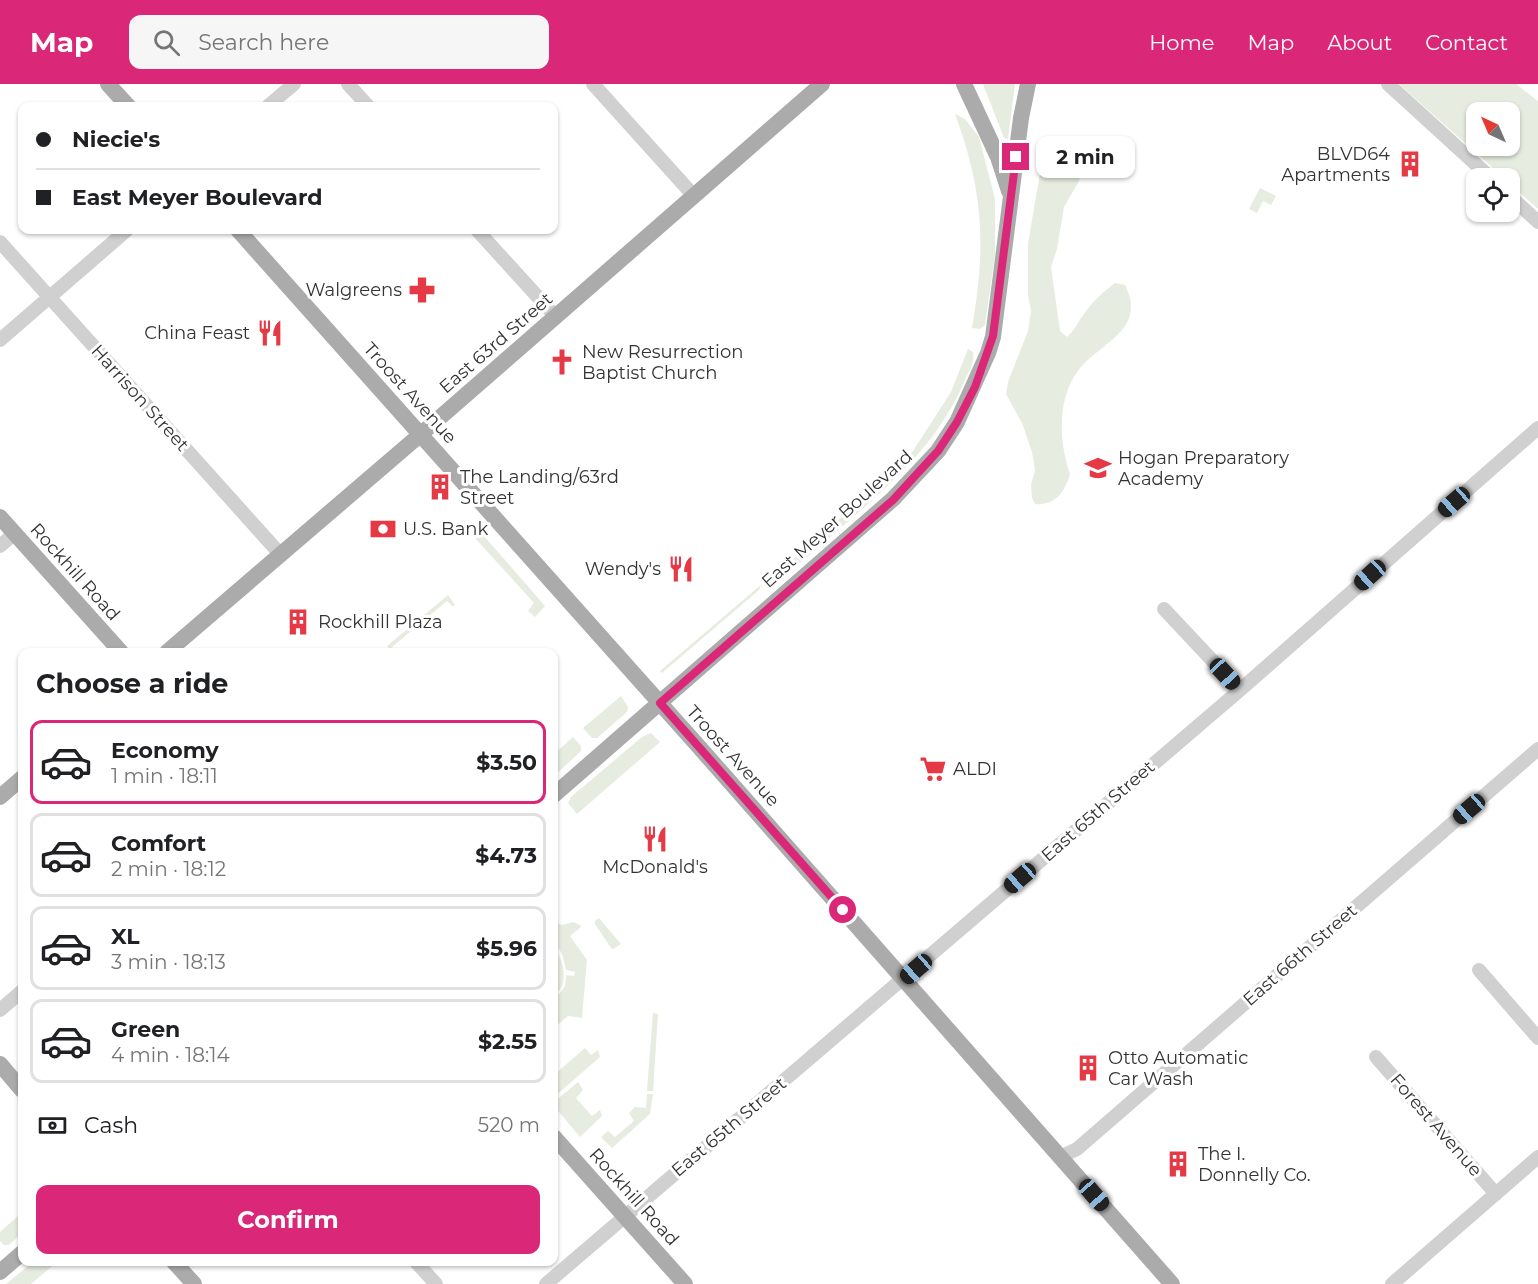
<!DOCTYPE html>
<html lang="en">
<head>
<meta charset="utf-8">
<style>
	:root { --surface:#fff; --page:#f6f6f6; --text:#202124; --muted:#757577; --line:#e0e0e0; --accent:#db2777 }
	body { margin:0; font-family:Montserrat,sans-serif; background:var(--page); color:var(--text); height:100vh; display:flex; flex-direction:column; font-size:22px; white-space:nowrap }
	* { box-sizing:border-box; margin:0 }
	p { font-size:20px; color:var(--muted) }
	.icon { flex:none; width:33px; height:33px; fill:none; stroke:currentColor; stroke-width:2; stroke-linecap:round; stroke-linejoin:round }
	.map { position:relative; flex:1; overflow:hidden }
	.panel { position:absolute; left:18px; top:564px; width:540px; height:618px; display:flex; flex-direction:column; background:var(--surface); border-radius:12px; box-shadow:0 2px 4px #0004 }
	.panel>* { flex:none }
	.hud { position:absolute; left:18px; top:18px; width:540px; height:132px; border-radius:12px; box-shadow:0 2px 4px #0004; display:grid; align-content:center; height:132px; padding:0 18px; background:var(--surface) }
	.needle { width:39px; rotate:316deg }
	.tools { position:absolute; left:1466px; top:18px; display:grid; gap:12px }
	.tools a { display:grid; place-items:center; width:54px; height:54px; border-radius:12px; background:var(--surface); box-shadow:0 2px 4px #0004; font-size:30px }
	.end { position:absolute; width:27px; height:27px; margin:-14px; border:8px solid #db2777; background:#fff; box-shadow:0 0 0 3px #fff }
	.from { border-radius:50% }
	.bubble { position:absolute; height:42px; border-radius:12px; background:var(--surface); box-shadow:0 2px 4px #0004; font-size:20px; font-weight:700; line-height:42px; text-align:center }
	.car { position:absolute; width:18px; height:36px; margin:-18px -9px; border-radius:8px; box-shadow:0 0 4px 2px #0007; background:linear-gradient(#222 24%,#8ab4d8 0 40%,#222 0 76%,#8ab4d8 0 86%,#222 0) }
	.hud b { display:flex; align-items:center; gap:21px; height:57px; font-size:22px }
	.hud b+b { border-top:2px solid var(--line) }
	.hud i { width:15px; height:15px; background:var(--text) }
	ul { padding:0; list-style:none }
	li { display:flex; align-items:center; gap:18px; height:84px; margin:0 12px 9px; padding:0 6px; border:3px solid var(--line); border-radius:12px }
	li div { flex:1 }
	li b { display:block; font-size:22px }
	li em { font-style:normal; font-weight:700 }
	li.active { border-color:var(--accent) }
	li>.icon { width:54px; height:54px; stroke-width:1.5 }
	h2 { padding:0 18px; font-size:27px; line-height:72px }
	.pay { display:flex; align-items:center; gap:15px; height:66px; padding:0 18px; font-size:22px }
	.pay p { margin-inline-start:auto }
	.cta { display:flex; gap:12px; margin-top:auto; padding:12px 18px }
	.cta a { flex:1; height:69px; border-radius:12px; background:var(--accent); color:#fff; font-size:24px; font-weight:700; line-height:69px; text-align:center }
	header { display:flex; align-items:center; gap:36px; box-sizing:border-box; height:84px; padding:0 30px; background:var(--accent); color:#fff }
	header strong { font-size:28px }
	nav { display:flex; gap:33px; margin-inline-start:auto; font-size:21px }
	.search { width:420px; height:54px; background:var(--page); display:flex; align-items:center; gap:15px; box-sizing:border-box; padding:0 21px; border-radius:12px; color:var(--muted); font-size:22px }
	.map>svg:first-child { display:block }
	.green { fill:#e6ecdf; fill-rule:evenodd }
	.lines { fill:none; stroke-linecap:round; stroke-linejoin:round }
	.minor { stroke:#d0d0d0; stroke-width:14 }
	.major { stroke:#ababab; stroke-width:16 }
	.route { stroke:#db2777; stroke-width:8 }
	.labels { text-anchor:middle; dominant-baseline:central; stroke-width:6; stroke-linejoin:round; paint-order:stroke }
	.poi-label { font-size:18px; fill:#333; stroke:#fff; text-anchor:start }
	.street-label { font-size:18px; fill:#333; stroke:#fff }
</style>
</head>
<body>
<header>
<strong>Map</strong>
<div class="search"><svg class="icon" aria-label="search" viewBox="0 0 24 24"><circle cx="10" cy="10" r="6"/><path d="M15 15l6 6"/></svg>Search here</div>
<nav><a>Home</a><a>Map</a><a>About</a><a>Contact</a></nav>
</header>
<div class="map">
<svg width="1538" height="1200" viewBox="0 0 1538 1200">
	<rect width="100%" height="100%" fill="#fff"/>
	<path class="green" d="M983 0H1015L1008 55 1004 54Z
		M1399 0H1516L1538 17V125L1509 99V94H1504ZM1509 28V62H1476V28Z
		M955 30 965 35 979 53 995 115V171L985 241 980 245 972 244C986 162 984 109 955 30Z
		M1057 62 1074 65 1082 72 1084 81 1079 97 1064 123 1057 165 1051 183 1060 247 1067 253C1075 246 1077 239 1084 230 1092 218 1103 208 1115 199L1125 201C1148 247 1099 258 1077 288 1057 316 1059 359 1070 390 1065 408 1055 422 1035 420L1032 414 1031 401 1035 386 1032 368 1022 339 1006 310 1008 298 1028 247 1031 227 1028 211V160L1041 83 1049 68Z
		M1260 104 1276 112 1271 121 1263 117 1257 129 1249 125Z
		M968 265 973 268C975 278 968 289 964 298 935 367 876 413 821 461L817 454 882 399 913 367 951 308Z
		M479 451 484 452 545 522 535 533 528 527 534 519 475 454Z
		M812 459H814L819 463 795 483 787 486 783 484Z
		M762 500 759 506 662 589 660 587Z
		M448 511 455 521 452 522 447 517 392 563 396 568H392L387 562Z
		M621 612 628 623 627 628 597 654H592L583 644Z
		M651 649 660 658 577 730 568 719 571 713 642 653Z
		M573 653 581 662V667L554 692V670Z
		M599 834 621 860 613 865 611 864 595 840V837Z
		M573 838 580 841 581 843 570 852 587 876 582 934 568 932 554 944V911L559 910 565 902 566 891 574 892 575 888 566 886 562 870 554 856V839L563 841Z
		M558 870C564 880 566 895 560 906L554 908V876Z
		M653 929 658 930 653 1007H647Z
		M585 964 591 971 598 966 600 973 554 1013V991Z
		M578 998 583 1006 576 1014 592 1032 600 1026 602 1032 580 1053 554 1022V1018Z
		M647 1010H653L650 1030 612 1064 601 1053 608 1047 615 1053 634 1037 629 1029 635 1023 646 1024Z
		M18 1132 22 1137V1149L9 1161H4L0 1157V1148Z
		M33 1178H57L31 1200H6Z"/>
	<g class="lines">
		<path class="minor" d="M348 0 368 22
			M593 0 694 112
			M1388 0 1491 94
			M268 22 294 0
			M1509 111 1538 138
			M477 146 556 233
			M0 158 281 471
			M0 256 127 146
			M0 462 15 449
			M1164 525 1240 606
			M1479 886 1538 954
			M0 926 22 907
			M1376 973 1496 1110
			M1060 1073 1077 1065 1538 665
			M416 1178 436 1200
			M546 1200 1240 606 1538 344
			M1392 1200 1538 1073"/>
		<path class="major" d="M108 0 128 22
			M964 0 998 73 1009 107
			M238 146 700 664 1172 1200
			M0 433 121 568
			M167 568 421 350 822 0
			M554 711 893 415 938 367 957 338 988 269 993 253 1021 34 1028 0
			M0 713 22 694
			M0 980 22 1006
			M554 1053 685 1200
			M174 1178 194 1200
			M0 1188 22 1169"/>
	</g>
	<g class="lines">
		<path class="route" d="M843 826 660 619 893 416 938 367 957 338 975 303 993 252 1016 73"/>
	</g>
	<defs>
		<g id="building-bare" transform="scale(2.07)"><path d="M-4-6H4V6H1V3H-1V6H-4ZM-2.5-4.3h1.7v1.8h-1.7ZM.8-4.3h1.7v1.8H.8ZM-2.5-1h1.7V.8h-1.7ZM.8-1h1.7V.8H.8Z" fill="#e63946" stroke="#fff" stroke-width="2.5" paint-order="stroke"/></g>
		<g id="pharmacy-bare" transform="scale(2.07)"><path d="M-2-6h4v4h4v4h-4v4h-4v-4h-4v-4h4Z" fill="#e63946" stroke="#fff" stroke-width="2.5" paint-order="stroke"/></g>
		<g id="restaurant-bare" transform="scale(2.07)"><path d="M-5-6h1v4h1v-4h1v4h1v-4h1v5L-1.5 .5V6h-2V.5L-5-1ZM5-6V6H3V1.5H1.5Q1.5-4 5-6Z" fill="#e63946" stroke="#fff" stroke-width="2.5" paint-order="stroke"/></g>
		<g id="church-bare" transform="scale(2.07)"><path d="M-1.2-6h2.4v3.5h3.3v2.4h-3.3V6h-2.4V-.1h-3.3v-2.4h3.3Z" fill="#e63946" stroke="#fff" stroke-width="2.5" paint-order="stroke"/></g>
		<g id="school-bare" transform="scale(2.07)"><path d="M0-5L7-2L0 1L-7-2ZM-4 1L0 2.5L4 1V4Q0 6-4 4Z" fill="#e63946" stroke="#fff" stroke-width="2.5" paint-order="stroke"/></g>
		<g id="bank-bare" transform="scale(2.07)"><path d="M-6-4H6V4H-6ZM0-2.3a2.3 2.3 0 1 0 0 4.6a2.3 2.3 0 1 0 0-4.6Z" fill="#e63946" stroke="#fff" stroke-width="2.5" paint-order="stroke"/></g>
		<g id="supermarket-bare" transform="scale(2.07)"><path d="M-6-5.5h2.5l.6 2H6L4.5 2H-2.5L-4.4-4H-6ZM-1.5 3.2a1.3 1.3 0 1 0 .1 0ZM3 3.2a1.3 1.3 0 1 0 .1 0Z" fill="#e63946" stroke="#fff" stroke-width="2.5" paint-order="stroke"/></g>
	</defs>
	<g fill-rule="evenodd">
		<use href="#building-bare" x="1410" y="80"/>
		<use href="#pharmacy-bare" x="422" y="206"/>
		<use href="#restaurant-bare" x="270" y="249"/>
		<use href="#church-bare" x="562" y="278"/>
		<use href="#school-bare" x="1098" y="384"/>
		<use href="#building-bare" x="440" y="403"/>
		<use href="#bank-bare" x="383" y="445"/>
		<use href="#restaurant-bare" x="681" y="485"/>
		<use href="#building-bare" x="298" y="538"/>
		<use href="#supermarket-bare" x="933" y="685"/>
		<use href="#restaurant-bare" x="655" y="755"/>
		<use href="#building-bare" x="1088" y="984"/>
		<use href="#building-bare" x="1178" y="1080"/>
	</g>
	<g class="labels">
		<g class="poi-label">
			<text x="1390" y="70" text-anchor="end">BLVD64<tspan x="1390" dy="21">Apartments</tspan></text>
			<text x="402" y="206" text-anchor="end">Walgreens</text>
			<text x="250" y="249" text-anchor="end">China Feast</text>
			<text x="582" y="268">New Resurrection<tspan x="582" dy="21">Baptist Church</tspan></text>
			<text x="1118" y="374">Hogan Preparatory<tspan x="1118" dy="21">Academy</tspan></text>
			<text x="460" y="393">The Landing/63rd<tspan x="460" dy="21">Street</tspan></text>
			<text x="403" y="445">U.S. Bank</text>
			<text x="661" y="485" text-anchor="end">Wendy's</text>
			<text x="318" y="538">Rockhill Plaza</text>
			<text x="953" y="685">ALDI</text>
			<text x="655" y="783" text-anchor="middle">McDonald's</text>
			<text x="1108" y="974">Otto Automatic<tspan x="1108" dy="21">Car Wash</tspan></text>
			<text x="1198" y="1070">The I.<tspan x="1198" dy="21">Donnelly Co.</tspan></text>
		</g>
		<g class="street-label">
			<text transform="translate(496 259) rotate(-41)">East 63rd Street</text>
			<text transform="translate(410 309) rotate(48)">Troost Avenue</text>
			<text transform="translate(140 314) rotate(48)">Harrison Street</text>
			<text transform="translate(837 435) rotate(-42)">East Meyer Boulevard</text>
			<text transform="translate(75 488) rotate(48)">Rockhill Road</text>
			<text transform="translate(733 672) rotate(48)">Troost Avenue</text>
			<text transform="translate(1098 727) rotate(-41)">East 65th Street</text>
			<text transform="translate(1300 871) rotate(-41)">East 66th Street</text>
			<text transform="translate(1436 1041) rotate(49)">Forest Avenue</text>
			<text transform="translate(729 1043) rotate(-40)">East 65th Street</text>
			<text transform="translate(634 1113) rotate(48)">Rockhill Road</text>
		</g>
	</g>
</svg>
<div class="tools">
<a><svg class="needle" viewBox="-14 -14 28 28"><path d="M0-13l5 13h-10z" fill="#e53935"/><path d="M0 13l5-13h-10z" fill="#757577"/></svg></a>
<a><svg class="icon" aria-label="locate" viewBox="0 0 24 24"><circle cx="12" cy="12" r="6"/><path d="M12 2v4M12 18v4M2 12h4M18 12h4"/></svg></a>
</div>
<i class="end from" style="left:843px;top:826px"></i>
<i class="end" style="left:1016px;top:73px"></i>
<div class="bubble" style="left:1036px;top:52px;width:99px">2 min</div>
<i class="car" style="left:1454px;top:418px;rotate:229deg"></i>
<i class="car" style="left:1370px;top:491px;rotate:228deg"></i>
<i class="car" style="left:1225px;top:590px;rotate:137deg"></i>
<i class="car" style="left:1469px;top:725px;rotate:229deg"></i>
<i class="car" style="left:1020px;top:794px;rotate:229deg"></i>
<i class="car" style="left:916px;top:885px;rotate:229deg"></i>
<i class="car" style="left:1094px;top:1111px;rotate:139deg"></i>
<div class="hud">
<b><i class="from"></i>Niecie's</b>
<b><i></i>East Meyer Boulevard</b>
</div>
<section class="panel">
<h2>Choose a ride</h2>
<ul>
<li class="active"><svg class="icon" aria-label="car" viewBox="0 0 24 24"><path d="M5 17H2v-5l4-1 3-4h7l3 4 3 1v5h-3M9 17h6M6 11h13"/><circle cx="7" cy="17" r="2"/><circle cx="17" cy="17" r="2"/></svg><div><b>Economy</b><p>1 min · 18:11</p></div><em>$3.50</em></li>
<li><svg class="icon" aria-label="car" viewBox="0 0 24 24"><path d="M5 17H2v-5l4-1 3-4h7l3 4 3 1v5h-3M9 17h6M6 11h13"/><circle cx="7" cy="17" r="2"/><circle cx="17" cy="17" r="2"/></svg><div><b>Comfort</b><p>2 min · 18:12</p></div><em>$4.73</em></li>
<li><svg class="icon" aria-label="car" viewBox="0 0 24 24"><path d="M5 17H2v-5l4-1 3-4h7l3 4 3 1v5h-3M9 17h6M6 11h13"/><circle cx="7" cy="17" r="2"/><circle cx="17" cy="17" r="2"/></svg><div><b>XL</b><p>3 min · 18:13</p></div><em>$5.96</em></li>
<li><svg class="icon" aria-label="car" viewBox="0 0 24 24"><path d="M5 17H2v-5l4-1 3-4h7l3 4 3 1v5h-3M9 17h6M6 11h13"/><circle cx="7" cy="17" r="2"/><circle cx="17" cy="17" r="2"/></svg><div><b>Green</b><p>4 min · 18:14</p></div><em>$2.55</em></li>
</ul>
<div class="pay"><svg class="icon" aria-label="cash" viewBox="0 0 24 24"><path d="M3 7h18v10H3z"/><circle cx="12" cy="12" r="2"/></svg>Cash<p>520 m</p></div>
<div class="cta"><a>Confirm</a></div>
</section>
</div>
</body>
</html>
